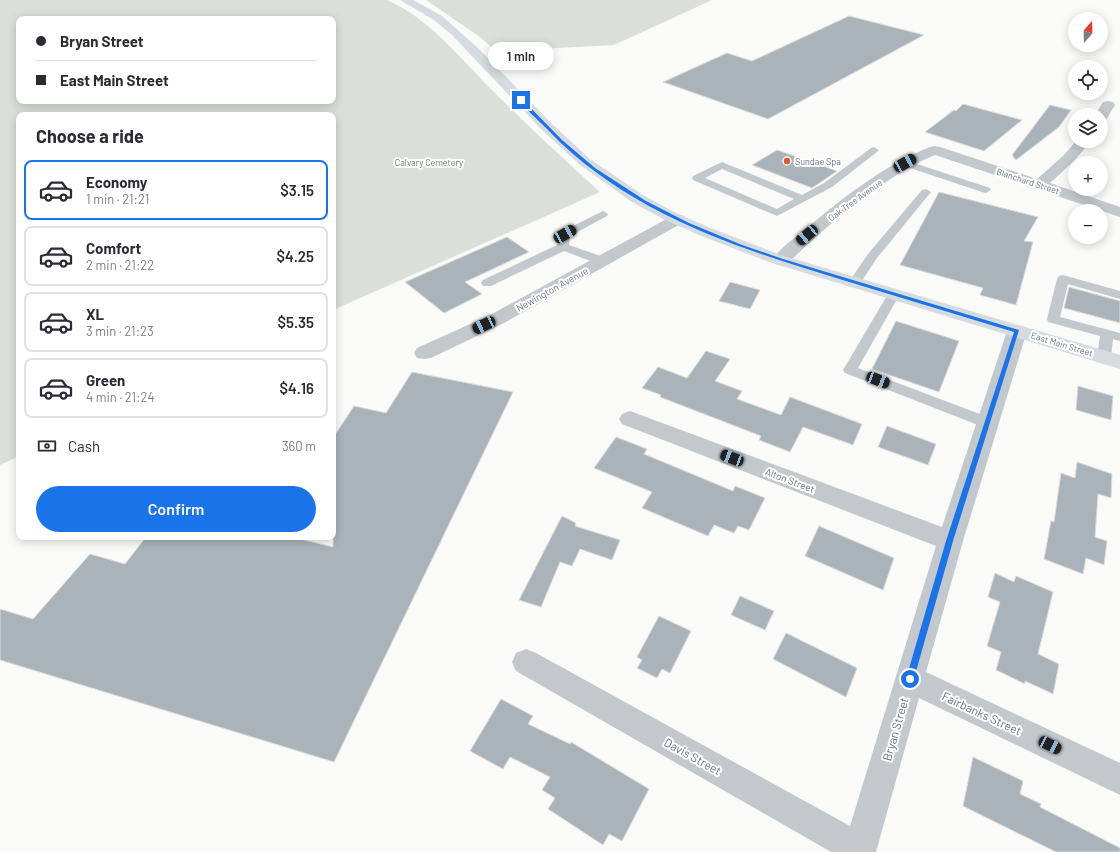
<!DOCTYPE html>
<html lang="en">
<head>
<meta charset="utf-8">
<style>
	:root { --surface:#fff; --page:#f7f7f7; --text:#2b2b33; --muted:#7c7c81; --line:#e1e1e2; --accent:#1a73e8 }
	body { margin:0; font-family:Barlow,sans-serif; background:var(--page); color:var(--text); height:100vh; display:flex; flex-direction:column; font-size:15px; white-space:nowrap }
	* { box-sizing:border-box; margin:0 }
	p { font-size:13px; color:var(--muted) }
	.icon { flex:none; width:22px; height:22px; fill:none; stroke:currentColor; stroke-width:2; stroke-linecap:round; stroke-linejoin:round }
	.map { position:relative; flex:1; overflow:hidden }
	.side { position:absolute; left:16px; top:112px; width:320px; height:428px; display:flex; flex-direction:column; background:var(--surface); border-radius:8px; box-shadow:0 2px 10px #0003 }
	.side>* { flex:none }
	.banner { position:absolute; left:16px; top:16px; width:320px; height:88px; border-radius:8px; box-shadow:0 2px 10px #0003; display:grid; align-content:center; height:88px; padding:0 20px; background:var(--surface) }
	.needle { width:26px; rotate:20deg }
	.tools { position:absolute; left:1068px; top:12px; display:grid; gap:8px }
	.tools a { display:grid; place-items:center; width:40px; height:40px; border-radius:50%; background:var(--surface); box-shadow:0 2px 10px #0003; font-size:20px }
	.end { position:absolute; width:18px; height:18px; margin:-9px; border:5px solid #1a73e8; background:#fff; box-shadow:0 0 0 2px #fff }
	.from { border-radius:50% }
	.bubble { position:absolute; height:28px; border-radius:14px; background:var(--surface); box-shadow:0 2px 10px #0003; font-size:13px; font-weight:600; line-height:28px; text-align:center }
	.car { position:absolute; width:12px; height:24px; margin:-12px -6px; border-radius:5px; box-shadow:0 0 3px 1px #0007; background:linear-gradient(#222 24%,#8ab4d8 0 40%,#222 0 76%,#8ab4d8 0 86%,#222 0) }
	.banner b { display:flex; align-items:center; gap:14px; height:38px; font-size:15px }
	.banner b+b { border-top:1px solid var(--line) }
	.banner i { width:10px; height:10px; background:var(--text) }
	ul { padding:0; list-style:none }
	li { display:flex; align-items:center; gap:12px; height:60px; margin:0 8px 6px; padding:0 12px; border:2px solid var(--line); border-radius:8px }
	li div { flex:1 }
	li b { display:block; font-size:15px }
	li em { font-style:normal; font-weight:600 }
	li.active { border-color:var(--accent) }
	li>.icon { width:36px; height:36px; stroke-width:1.5 }
	h2 { padding:0 20px; font-size:18px; line-height:48px }
	.pay { display:flex; align-items:center; gap:10px; height:44px; padding:0 20px; font-size:15px }
	.pay p { margin-inline-start:auto }
	.primary-button { display:flex; gap:8px; margin-top:auto; padding:8px 20px }
	.primary-button a { flex:1; height:46px; border-radius:24px; background:var(--accent); color:#fff; font-size:16px; font-weight:600; line-height:46px; text-align:center }
	.map>svg:first-child { display:block }
	.green { fill:#dadfd7; fill-rule:evenodd }
	.building { fill:#aab3b9; stroke:#dcdcda }
	.lines { fill:none; stroke-linecap:round; stroke-linejoin:round }
	.service { fill:#c3c8cc; fill-rule:evenodd }
	.minor { fill:#c3c8cc; fill-rule:evenodd }
	.secondary { fill:#d6dbdf; fill-rule:evenodd }
	.route { fill:#1a73e8 }
	.poi-dot { fill:#e4572e; stroke:#fff; stroke-width:1.5 }
	.labels { text-anchor:middle; dominant-baseline:central; stroke-width:4; stroke-linejoin:round; paint-order:stroke }
	.far-poi-label { font-size:9px; fill:#657683; stroke:#fff; text-anchor:start }
	.far-park-label { font-size:9px; fill:#687a64; stroke:#fff }
	.far-street-label { font-size:9px; fill:#657683; stroke:#fff }
	.street-label { font-size:10px; fill:#657683; stroke:#fff }
	.near-street-label { font-size:12px; fill:#657683; stroke:#fff }
</style>
</head>
<body>
<div class="map">
<svg width="1120" height="852" viewBox="0 0 1120 852">
	<rect width="100%" height="100%" fill="#fafaf8"/>
	<path class="green" d="M0 0H387C429 18 460 58 492 90 527 125 563 159 600 192L333 310V115H19V456L0 465ZM19 19H333V101H19Z
		M426 0H712L614 45 496 51 480 37Z"/>
	<path class="building" d="M849 16 924 35 768 119 663 82 727 53 752 61Z
		M963 104 1022 120 984 151 925 132 954 110 956 111Z
		M1050 105 1071 110 1059 127 1016 160 1012 155Z
		M777 150 837 171 812 188 752 165Z
		M939 192 1038 217 1024 241 1033 242 1016 305 980 295 983 288 900 265Z
		M507 237 529 252 465 282 482 294 444 313 405 282Z
		M730 282 760 290 750 309 719 301Z
		M1069 287 1120 301V323L1064 308Z
		M896 321 959 341 939 392 872 369Z
		M706 351 730 359 715 381 742 391 737 399 781 415 790 397 862 424 853 445 803 427 790 452 759 440 761 436 660 397 661 395 642 388 658 367 687 378Z
		M412 372 513 392 334 762 0 660V609L33 619 90 554 125 564 146 537H292L333 547V438L354 406 386 413Z
		M1078 386 1113 396 1111 420 1076 410Z
		M887 426 936 444 928 465 878 447Z
		M616 437 647 449 644 454 733 491 735 486 765 498 749 530 738 526 734 533 714 525 708 536 642 508 652 492 594 468Z
		M1077 462 1112 474 1111 498 1098 494 1095 537 1107 541 1104 565 1086 558 1083 574 1044 559 1051 521 1054 522 1061 473 1075 478Z
		M562 516 576 523 575 526 620 540 612 560 580 549 572 566 560 562 541 607 519 600Z
		M819 526 894 558 883 590 805 556Z
		M995 573 1014 582 1016 576 1053 592 1038 654 1059 664 1053 694 1025 681V684L996 670 1001 652 987 646 1000 602 988 597Z
		M740 596 774 611 765 630 731 615Z
		M659 616 691 631 670 673 662 669 657 678 637 668 642 660 637 657Z
		M786 633 857 668 846 697 773 659Z
		M501 699 533 716 528 724 570 744 571 742 649 789 622 841 609 834 603 845 548 809 555 798 542 790 550 777 510 757 503 769 470 751Z
		M973 757 1023 781 1020 794 1041 804 1040 807 1120 848V852H1056L963 806Z"/>
	<g class="lines">
		<path class="service" d="M874 147 879 150 877 152 832 187 777 216 693 180 692 178 693 176 722 162 802 195 824 183 871 148ZM722 169 794 199 777 209 705 178Z
			M905 160 990 188 991 190 986 193 982 192 901 165 900 163 901 161Z
			M926 189 931 192 877 258 859 285H851L849 282 868 254 922 190Z
			M603 211 608 214 607 216 570 236 569 245 606 258 608 261 606 264H598L564 251 491 286H483L481 283 483 280 557 245 561 232Z
			M1063 275 1120 291V299L1068 284 1060 317 1120 333V341L1113 339 1111 357 1109 360 1104 361 1099 360 1097 357 1100 336 1048 322 1047 319 1057 279 1059 276Z
			M894 290 898 291 900 294 858 368 993 419 995 423 993 427 988 428 983 427 845 373 843 370 888 294 890 291Z"/>
		<path class="minor" d="M1108 101 1113 102 1115 105 1106 120 1101 121V115H1095L1103 102Z
			M1076 141H1091L1074 161 1050 183 1120 207V217L935 155C886 175 826 226 787 264L781 265 775 264 772 260C781 247 796 237 808 227 845 196 885 165 930 147L935 146 940 147 1037 179 1064 155Z
			M678 214 684 216 686 219 684 222 504 323 431 358 424 359 417 358 414 353 417 348 490 315 672 216Z
			M1017 325 1024 327 1027 331 963 541 926 672 1120 763V795L919 698 876 852H831L516 671 512 662 516 653 526 649 536 653 850 826 936 546 622 424 619 419 622 414 630 411 638 414 942 527 1007 331 1010 327Z"/>
		<path class="secondary" d="M400 0H413L442 16 479 49 552 124 590 159 643 195 676 213 711 228 781 255 1120 355V369L769 262 699 235 665 220 632 202 580 165 542 130 452 35 434 20Z"/>
	</g>
	<path class="route" d="M520 99H522L562 140 595 168 646 201 689 223 742 245 783 259 1019 330 953 541 913 682H907L906 679 946 541 1014 332C958 315 902 298 846 281 740 249 629 214 550 132 543 124 522 107 520 99Z"/>
	<circle class="poi-dot" cx="787" cy="161" r="4"/>
	<g class="labels">
		<g class="far-poi-label">
			<text x="795" y="161">Sundae Spa</text>
		</g>
		<g class="far-park-label">
			<text x="429" y="162">Calvary Cemetery</text>
		</g>
		<g class="far-street-label">
			<text transform="translate(1028 181) rotate(18)">Blanchard Street</text>
			<text transform="translate(855 200) rotate(-36)">Oak Tree Avenue</text>
			<text transform="translate(1062 344) rotate(17)">East Main Street</text>
		</g>
		<g class="street-label">
			<text transform="translate(552 289) rotate(-29)">Newington Avenue</text>
			<text transform="translate(790 480) rotate(21)">Alton Street</text>
		</g>
		<g class="near-street-label">
			<text transform="translate(982 713) rotate(25)">Fairbanks Street</text>
			<text transform="translate(895 729) rotate(-74)">Bryan Street</text>
			<text transform="translate(693 756) rotate(29)">Davis Street</text>
		</g>
	</g>
</svg>
<div class="tools">
<a><svg class="needle" viewBox="-14 -14 28 28"><path d="M0-13l5 13h-10z" fill="#e53935"/><path d="M0 13l5-13h-10z" fill="#7c7c81"/></svg></a>
<a><svg class="icon" aria-label="locate" viewBox="0 0 24 24"><circle cx="12" cy="12" r="6"/><path d="M12 2v4M12 18v4M2 12h4M18 12h4"/></svg></a>
<a><svg class="icon" aria-label="layers" viewBox="0 0 24 24"><path d="M12 4l9 5-9 5-9-5zM3 14l9 5 9-5"/></svg></a>
<a>+</a>
<a>−</a>
</div>
<i class="end from" style="left:910px;top:679px"></i>
<i class="end" style="left:521px;top:100px"></i>
<div class="bubble" style="left:488px;top:42px;width:66px">1 min</div>
<i class="car" style="left:905px;top:163px;rotate:61deg"></i>
<i class="car" style="left:565px;top:234px;rotate:61deg"></i>
<i class="car" style="left:807px;top:235px;rotate:230deg"></i>
<i class="car" style="left:484px;top:325px;rotate:245deg"></i>
<i class="car" style="left:878px;top:380px;rotate:111deg"></i>
<i class="car" style="left:732px;top:458px;rotate:291deg"></i>
<i class="car" style="left:1050px;top:745px;rotate:116deg"></i>
<div class="banner">
<b><i class="from"></i>Bryan Street</b>
<b><i></i>East Main Street</b>
</div>
<section class="side">
<h2>Choose a ride</h2>
<ul>
<li class="active"><svg class="icon" aria-label="car" viewBox="0 0 24 24"><path d="M5 17H2v-5l4-1 3-4h7l3 4 3 1v5h-3M9 17h6M6 11h13"/><circle cx="7" cy="17" r="2"/><circle cx="17" cy="17" r="2"/></svg><div><b>Economy</b><p>1 min · 21:21</p></div><em>$3.15</em></li>
<li><svg class="icon" aria-label="car" viewBox="0 0 24 24"><path d="M5 17H2v-5l4-1 3-4h7l3 4 3 1v5h-3M9 17h6M6 11h13"/><circle cx="7" cy="17" r="2"/><circle cx="17" cy="17" r="2"/></svg><div><b>Comfort</b><p>2 min · 21:22</p></div><em>$4.25</em></li>
<li><svg class="icon" aria-label="car" viewBox="0 0 24 24"><path d="M5 17H2v-5l4-1 3-4h7l3 4 3 1v5h-3M9 17h6M6 11h13"/><circle cx="7" cy="17" r="2"/><circle cx="17" cy="17" r="2"/></svg><div><b>XL</b><p>3 min · 21:23</p></div><em>$5.35</em></li>
<li><svg class="icon" aria-label="car" viewBox="0 0 24 24"><path d="M5 17H2v-5l4-1 3-4h7l3 4 3 1v5h-3M9 17h6M6 11h13"/><circle cx="7" cy="17" r="2"/><circle cx="17" cy="17" r="2"/></svg><div><b>Green</b><p>4 min · 21:24</p></div><em>$4.16</em></li>
</ul>
<div class="pay"><svg class="icon" aria-label="cash" viewBox="0 0 24 24"><path d="M3 7h18v10H3z"/><circle cx="12" cy="12" r="2"/></svg>Cash<p>360 m</p></div>
<div class="primary-button"><a>Confirm</a></div>
</section>
</div>
</body>
</html>
